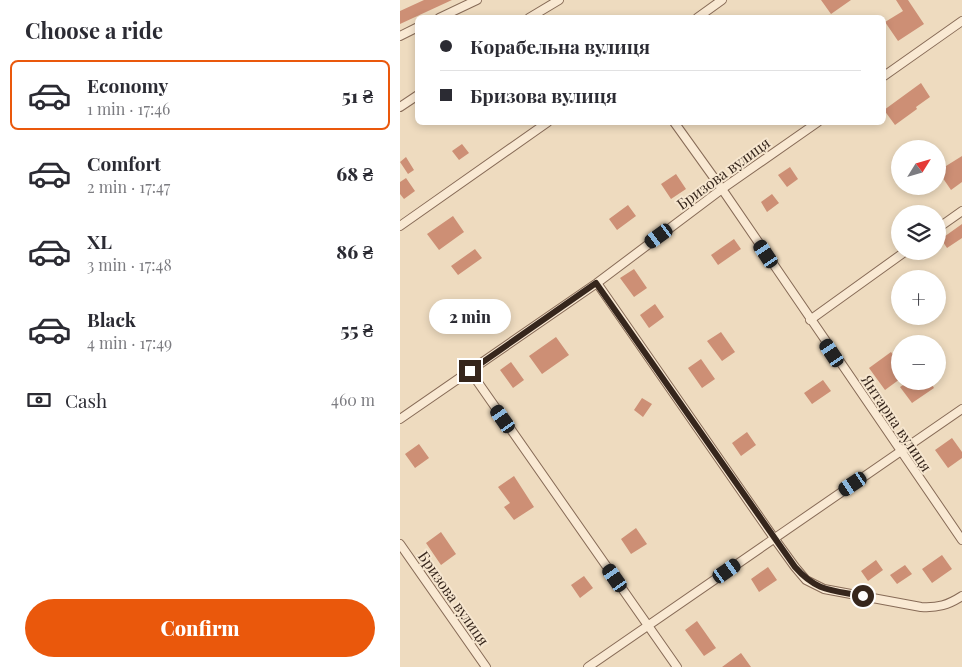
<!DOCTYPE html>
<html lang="en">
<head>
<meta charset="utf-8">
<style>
	:root { --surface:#fff; --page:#f2f2f3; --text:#2b2b33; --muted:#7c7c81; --line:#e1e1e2; --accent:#ea580c }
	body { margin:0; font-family:"Playfair Display",serif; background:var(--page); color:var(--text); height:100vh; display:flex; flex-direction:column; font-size:19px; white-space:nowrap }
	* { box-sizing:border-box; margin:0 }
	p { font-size:16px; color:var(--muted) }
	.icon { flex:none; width:28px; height:28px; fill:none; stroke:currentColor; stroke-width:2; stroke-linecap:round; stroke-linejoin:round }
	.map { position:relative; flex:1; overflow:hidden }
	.details { display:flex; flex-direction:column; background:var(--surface); width:400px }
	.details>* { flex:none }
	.top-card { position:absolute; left:15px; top:15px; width:471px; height:110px; border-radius:8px; box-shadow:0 2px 8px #0003; display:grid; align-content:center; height:110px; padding:0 25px; background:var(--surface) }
	.needle { width:32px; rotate:53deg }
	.controls { position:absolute; left:491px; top:140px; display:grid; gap:10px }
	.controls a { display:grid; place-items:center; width:55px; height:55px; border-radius:50%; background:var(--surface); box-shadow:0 2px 8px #0003; font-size:25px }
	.end { position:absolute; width:22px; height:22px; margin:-11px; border:6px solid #36261c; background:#fff; box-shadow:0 0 0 2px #fff }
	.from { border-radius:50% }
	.bubble { position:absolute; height:35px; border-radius:18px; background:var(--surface); box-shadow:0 2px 8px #0003; font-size:16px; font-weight:800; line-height:35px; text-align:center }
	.car { position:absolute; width:15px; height:30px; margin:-15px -8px; border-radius:6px; box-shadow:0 0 4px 1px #0007; background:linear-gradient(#222 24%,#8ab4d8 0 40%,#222 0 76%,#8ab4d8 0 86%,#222 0) }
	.top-card b { display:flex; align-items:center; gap:18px; height:48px; font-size:19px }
	.top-card b+b { border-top:1px solid var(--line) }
	.top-card i { width:12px; height:12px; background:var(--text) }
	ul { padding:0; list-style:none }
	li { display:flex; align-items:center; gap:15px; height:70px; margin:0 10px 8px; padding:0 15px; border:2px solid transparent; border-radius:8px }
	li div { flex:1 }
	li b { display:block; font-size:19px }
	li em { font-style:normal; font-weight:800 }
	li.current { border-color:var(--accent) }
	li>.icon { width:45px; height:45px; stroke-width:1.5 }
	h2 { padding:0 25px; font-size:22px; line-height:60px }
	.pay { display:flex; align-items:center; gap:12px; height:55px; padding:0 25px; font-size:19px }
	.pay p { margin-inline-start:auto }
	.button { display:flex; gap:10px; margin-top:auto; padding:10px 25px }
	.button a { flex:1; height:58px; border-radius:30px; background:var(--accent); color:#fff; font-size:20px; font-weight:800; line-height:58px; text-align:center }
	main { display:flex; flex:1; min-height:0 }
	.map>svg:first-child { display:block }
	.building { fill:#cd8f75 }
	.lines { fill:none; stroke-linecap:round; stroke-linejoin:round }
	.street-casing { stroke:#876b57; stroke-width:10 }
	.street { stroke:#f9e9d3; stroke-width:8 }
	.route { stroke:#36261c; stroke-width:6 }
	.labels { text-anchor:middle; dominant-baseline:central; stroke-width:4; stroke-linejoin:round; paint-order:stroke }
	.street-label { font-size:15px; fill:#36261c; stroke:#f6e6cf }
</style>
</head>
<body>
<main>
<section class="details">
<h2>Choose a ride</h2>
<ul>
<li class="current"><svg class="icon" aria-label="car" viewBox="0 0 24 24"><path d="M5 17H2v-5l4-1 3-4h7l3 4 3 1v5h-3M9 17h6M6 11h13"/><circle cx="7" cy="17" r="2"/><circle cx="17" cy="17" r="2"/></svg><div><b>Economy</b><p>1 min · 17:46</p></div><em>51 ₴</em></li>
<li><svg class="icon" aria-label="car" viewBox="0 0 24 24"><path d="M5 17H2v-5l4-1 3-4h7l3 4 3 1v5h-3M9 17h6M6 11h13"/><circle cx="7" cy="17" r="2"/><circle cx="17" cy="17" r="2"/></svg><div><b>Comfort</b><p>2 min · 17:47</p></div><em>68 ₴</em></li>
<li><svg class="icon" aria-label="car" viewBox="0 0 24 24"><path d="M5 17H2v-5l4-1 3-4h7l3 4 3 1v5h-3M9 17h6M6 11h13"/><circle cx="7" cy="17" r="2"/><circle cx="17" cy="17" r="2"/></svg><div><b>XL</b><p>3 min · 17:48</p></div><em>86 ₴</em></li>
<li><svg class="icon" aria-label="car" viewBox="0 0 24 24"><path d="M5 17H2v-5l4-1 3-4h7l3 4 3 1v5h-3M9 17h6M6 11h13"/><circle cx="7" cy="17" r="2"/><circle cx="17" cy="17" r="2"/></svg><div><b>Black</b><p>4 min · 17:49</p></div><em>55 ₴</em></li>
</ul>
<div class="pay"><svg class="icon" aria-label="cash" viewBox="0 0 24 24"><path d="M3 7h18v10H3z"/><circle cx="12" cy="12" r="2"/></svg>Cash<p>460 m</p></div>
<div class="button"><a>Confirm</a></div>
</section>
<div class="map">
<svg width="562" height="667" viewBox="0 0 562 667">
	<rect width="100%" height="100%" fill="#eedbbf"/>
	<path class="building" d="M24 0H52L0 24V11Z
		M421 0H451L431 14Z
		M496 0H508L524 24 498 41 485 22 503 11Z
		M521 83 530 97 516 107 517 109 495 125 484 110Z
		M62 144 69 153 59 160 52 151Z
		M562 156V182L551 190 538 171Z
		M6 157 14 170 8 174 0 162Z
		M390 167 398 179 387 187 378 175Z
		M276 174 286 189 271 199 261 184Z
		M6 178 15 191 4 199 0 194V182Z
		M372 194 379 203 367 212 361 202Z
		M228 205 236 216 217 230 209 219Z
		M53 216 64 232 39 250 27 234Z
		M562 224V238L547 248 541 239Z
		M334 239 341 249 318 265 311 255Z
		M75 249 82 258 58 275 51 266Z
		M234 269 247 288 234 297 220 278Z
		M255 304 264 317 249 328 240 315Z
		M321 332 335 352 322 361 307 341Z
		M156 337 169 355 142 374 129 356Z
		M491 352 500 365V379L485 390 469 368Z
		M301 359 315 379 302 388 288 368Z
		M111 362 124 380 113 388 100 370Z
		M423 380 431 391 412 404 404 393Z
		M509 381H530L534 388 512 403 500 387Z
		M242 398 252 404 243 417 234 410Z
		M347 432 356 445 341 456 332 443Z
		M552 438 562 452V458L548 468 535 450Z
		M19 444 29 458 15 468 5 454Z
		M114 476 134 507 114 520 104 507 110 503 98 487Z
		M236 528 247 544 231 554 221 539Z
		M41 532 56 554 41 565 26 543Z
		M542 555 552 569 532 583 522 569Z
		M476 560 483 570 468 581 461 571Z
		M505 565 512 574 497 584 490 575Z
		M368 567 377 580 359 592 351 579Z
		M184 576 193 588 180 598 171 585Z
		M297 621 316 648 304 656 285 630Z
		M341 653 351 667H322Z"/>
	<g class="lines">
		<g class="street-casing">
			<path id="street" d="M39 18 77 0
				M129 18 159 0
				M297 18 322 0
				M0 36 18 27
				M484 76 562 21
				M0 107 18 95
				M274 122 322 189 562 540
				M0 226 148 122
				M538 228 562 211
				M197 283 374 538 395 567 406 580 424 589 521 607C538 608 548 605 562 596
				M410 320 506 251
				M70 371 277 667
				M0 419 197 283 322 189 418 122
				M0 544 86 667
				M188 667 562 409"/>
		</g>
		<use href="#street" class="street"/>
	</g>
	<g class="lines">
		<path class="route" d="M70 371 196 283 395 567C417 592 432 590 463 596"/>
	</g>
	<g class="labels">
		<g class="street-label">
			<text transform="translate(323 173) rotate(-36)">Бризова вулиця</text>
			<text transform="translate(497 423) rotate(56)">Янтарна вулиця</text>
			<text transform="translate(54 598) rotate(55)">Бризова вулиця</text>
		</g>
	</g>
</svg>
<div class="controls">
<a><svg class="needle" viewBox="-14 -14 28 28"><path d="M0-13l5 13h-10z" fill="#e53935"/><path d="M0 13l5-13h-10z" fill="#7c7c81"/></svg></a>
<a><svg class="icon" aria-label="layers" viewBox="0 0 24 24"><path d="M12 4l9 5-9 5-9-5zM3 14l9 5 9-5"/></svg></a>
<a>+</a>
<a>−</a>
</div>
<i class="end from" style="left:463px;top:596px"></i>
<i class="end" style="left:70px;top:371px"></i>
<div class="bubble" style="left:29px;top:299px;width:82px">2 min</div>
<i class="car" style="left:259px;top:236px;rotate:234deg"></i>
<i class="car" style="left:366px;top:254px;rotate:326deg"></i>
<i class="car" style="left:432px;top:353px;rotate:326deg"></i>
<i class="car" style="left:103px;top:419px;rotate:325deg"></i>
<i class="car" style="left:453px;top:484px;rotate:236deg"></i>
<i class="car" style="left:327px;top:571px;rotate:55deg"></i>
<i class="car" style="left:215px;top:578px;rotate:325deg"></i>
<div class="top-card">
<b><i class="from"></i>Корабельна вулиця</b>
<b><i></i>Бризова вулиця</b>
</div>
</div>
</main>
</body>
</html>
